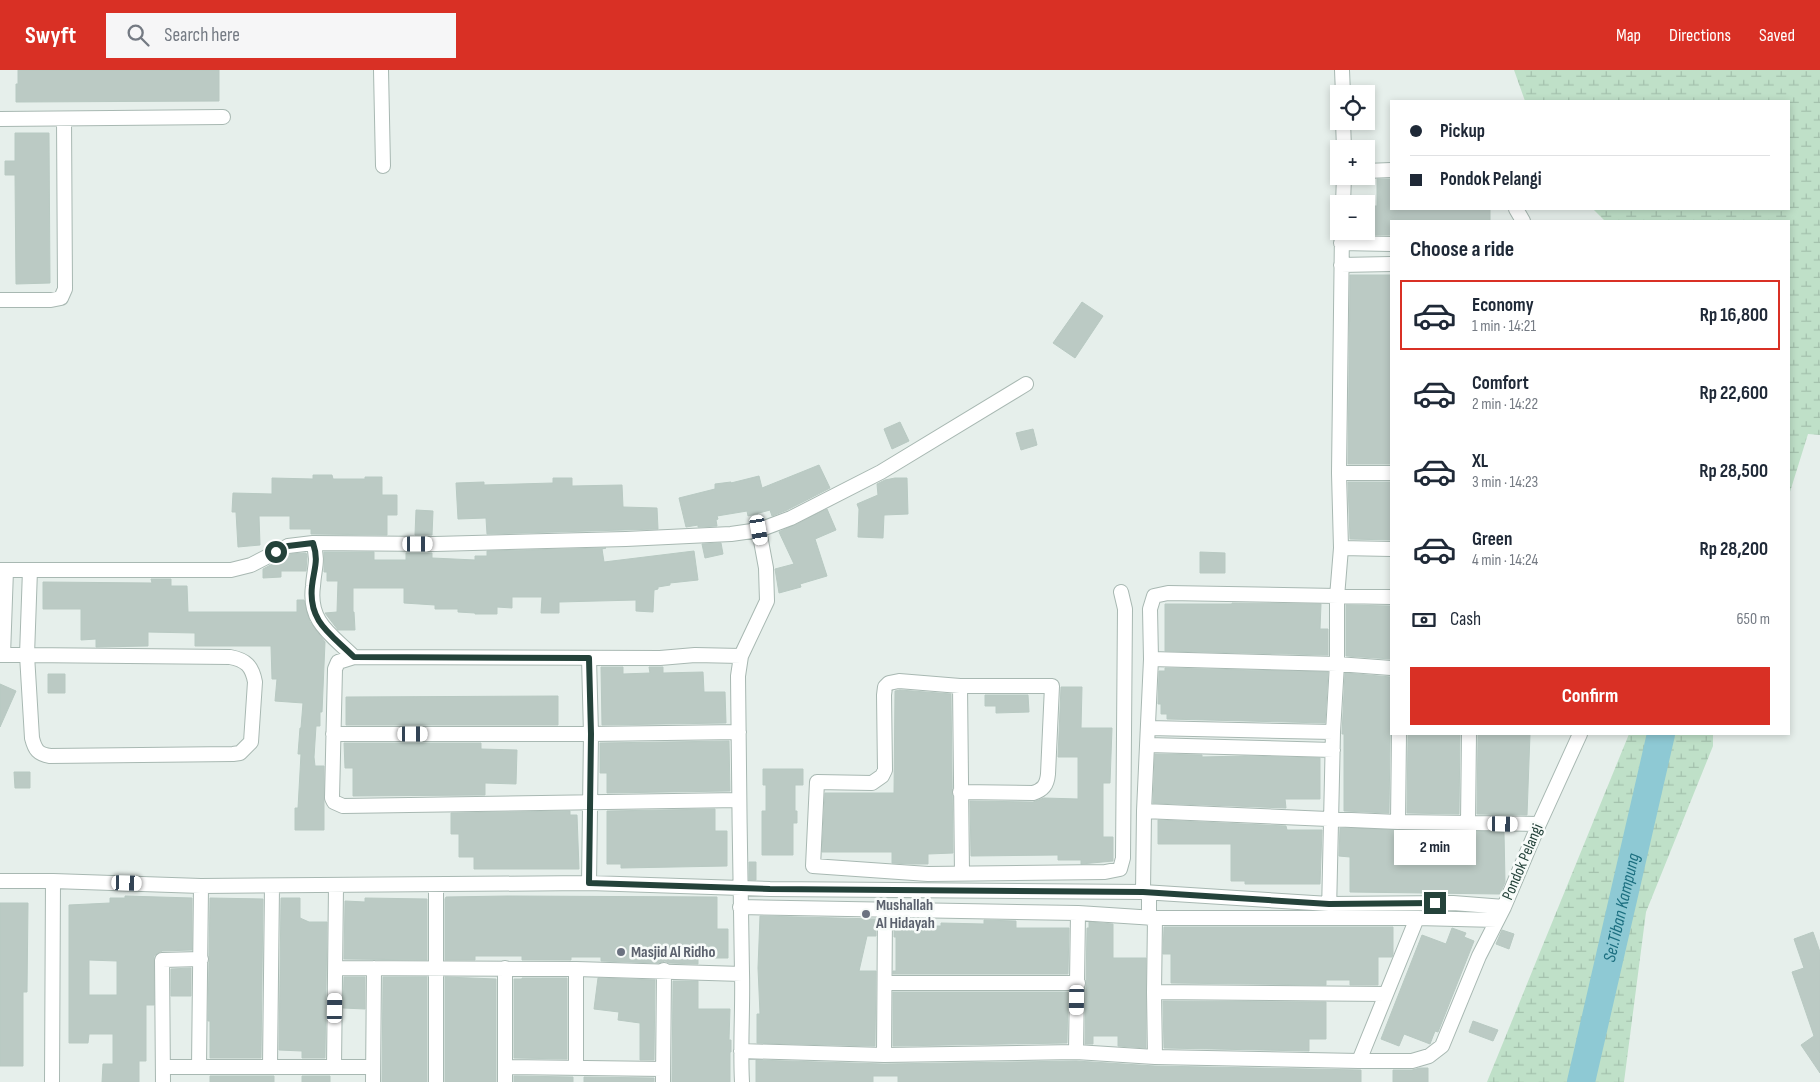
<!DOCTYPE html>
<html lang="en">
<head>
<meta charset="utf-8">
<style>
	:root { --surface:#fff; --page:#f6f6f7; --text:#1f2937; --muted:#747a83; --line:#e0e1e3; --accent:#d93025 }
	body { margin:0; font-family:"Sofia Sans Condensed",sans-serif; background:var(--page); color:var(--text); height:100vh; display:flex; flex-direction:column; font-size:19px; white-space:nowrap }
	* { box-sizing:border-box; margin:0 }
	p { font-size:16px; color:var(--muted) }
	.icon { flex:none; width:28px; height:28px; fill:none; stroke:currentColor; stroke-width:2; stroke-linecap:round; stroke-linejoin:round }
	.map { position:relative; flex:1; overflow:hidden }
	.details { position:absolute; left:1390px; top:150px; width:400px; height:515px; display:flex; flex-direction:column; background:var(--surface); border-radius:0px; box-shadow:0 2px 8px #0003 }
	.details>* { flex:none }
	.hud { position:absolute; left:1390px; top:30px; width:400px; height:110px; border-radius:0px; box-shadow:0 2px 8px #0003; display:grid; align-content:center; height:110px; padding:0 20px; background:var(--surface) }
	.fabs { position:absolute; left:1330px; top:15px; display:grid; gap:10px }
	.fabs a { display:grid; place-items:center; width:45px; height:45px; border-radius:0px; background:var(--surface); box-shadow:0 2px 8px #0003; font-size:25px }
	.end { position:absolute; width:22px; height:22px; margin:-11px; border:6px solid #24423a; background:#fff; box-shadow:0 0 0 2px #fff }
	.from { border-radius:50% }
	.bubble { position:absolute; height:35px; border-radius:0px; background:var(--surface); box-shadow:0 2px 8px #0003; font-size:16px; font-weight:700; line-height:35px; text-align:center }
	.car { position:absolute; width:15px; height:30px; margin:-15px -8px; border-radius:6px; box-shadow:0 0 4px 1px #0007; background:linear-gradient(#fff 24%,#345 0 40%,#fff 0 76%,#345 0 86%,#fff 0) }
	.hud b { display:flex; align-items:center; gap:18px; height:48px; font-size:19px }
	.hud b+b { border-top:1px solid var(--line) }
	.hud i { width:12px; height:12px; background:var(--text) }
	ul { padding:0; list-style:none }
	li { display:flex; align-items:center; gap:15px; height:70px; margin:0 10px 8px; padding:0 10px; border:2px solid transparent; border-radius:0px }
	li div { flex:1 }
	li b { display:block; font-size:19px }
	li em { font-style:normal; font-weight:700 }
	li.selected { border-color:var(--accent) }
	li>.icon { width:45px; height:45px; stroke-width:1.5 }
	h2 { padding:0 20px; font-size:22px; line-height:60px }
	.pay { display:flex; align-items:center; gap:12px; height:55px; padding:0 20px; font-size:19px }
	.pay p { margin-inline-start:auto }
	.action { display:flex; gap:10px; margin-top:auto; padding:10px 20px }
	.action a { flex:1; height:58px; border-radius:0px; background:var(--accent); color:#fff; font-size:20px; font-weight:700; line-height:58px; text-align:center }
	header { display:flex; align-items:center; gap:30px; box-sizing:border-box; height:70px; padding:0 25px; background:var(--accent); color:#fff }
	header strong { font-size:24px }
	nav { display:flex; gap:28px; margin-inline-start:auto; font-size:18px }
	.search { width:350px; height:45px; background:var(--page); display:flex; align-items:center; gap:12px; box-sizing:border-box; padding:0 18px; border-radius:0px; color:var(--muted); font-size:19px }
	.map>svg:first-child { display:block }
	.wetland { fill:url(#wetland-marsh) }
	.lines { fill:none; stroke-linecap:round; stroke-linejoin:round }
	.river { stroke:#8ec9d4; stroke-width:28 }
	.building { fill:#bbcac4; stroke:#b8c9c2; fill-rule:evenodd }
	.minor-casing { stroke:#a8b8b2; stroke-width:16 }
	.minor { stroke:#fff; stroke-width:14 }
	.route { stroke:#24423a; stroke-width:6 }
	.worship-dot { fill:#6b7280; stroke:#f7fbf9; stroke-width:2 }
	.labels { text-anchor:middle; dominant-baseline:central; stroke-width:5; stroke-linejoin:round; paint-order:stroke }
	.street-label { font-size:16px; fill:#24423a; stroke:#f7fbf9 }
	.worship-label { font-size:16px; font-weight:bold; fill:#5b616d; stroke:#f7fbf9; text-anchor:start }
	.water-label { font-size:18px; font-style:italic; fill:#1c6f80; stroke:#f7fbf9 }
</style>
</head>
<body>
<header>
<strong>Swyft</strong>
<div class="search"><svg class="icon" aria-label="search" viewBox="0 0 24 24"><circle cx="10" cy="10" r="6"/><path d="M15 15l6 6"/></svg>Search here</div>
<nav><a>Map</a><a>Directions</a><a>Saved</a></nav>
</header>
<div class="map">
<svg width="1820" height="1012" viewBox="0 0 1820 1012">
	<defs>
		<pattern id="wetland-marsh" width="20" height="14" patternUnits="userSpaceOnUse" patternTransform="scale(1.25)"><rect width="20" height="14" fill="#bfe0c8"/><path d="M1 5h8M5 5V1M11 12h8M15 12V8" fill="none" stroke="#a4c1ad"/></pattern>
	</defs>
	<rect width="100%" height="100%" fill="#e6efeb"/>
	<path class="wetland" d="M1514 0H1820V365L1808 364 1789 425V151H1605L1593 139H1789V31H1525Z
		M1629 664H1713V676L1646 842 1624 1012H1487Z"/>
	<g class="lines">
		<path class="river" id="s1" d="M1581 1012 1661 664"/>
	</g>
	<path class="building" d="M18 0H219V31L16 32V14H18Z
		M15 63H49L50 213 16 214 15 105H5V91H15Z
		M1377 109H1391V139H1490V151H1391V165H1366V136H1377Z
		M1350 205H1391V394H1348Z
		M1082 232 1103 246 1075 288 1053 273Z
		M900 352 909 371 892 379 884 359Z
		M1033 359 1037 375 1021 380 1016 363Z
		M819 395 830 418 787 440 772 446 770 440 748 446 747 441 717 446 718 449 716 450 717 456 698 457V455L686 457 679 428 715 419V414L731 412V413L759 406 762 418Z
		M313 405H332L333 409H365V407H382V425H397V445H387V465L311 464V459H290V446H259L260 475 238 477 236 442H232L233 423 272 424V408L313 409Z
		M553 408H572V416L622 415 623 437 657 438 658 459 487 464 486 448 458 449 456 413 484 412V415L553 413Z
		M895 408H907L908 444 884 445 883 468 858 467 859 439 857 434 878 425 877 414 885 410Z
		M1348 412H1391V470L1350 469Z
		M827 439 836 460 815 469 827 506 800 514 801 517 779 523 775 499 794 494 779 462Z
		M416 440 433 441 432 465H415Z
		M721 473 723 484 705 488 702 474Z
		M606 478 602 479 604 492 694 481 698 510 670 513V515L658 517V519L654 520 653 542 636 541V530L559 532V543H541L542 527H512V538L497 537V544H475V543L458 542V539H435V535L404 533V518H353V542H354L355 560H338L325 543 337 542 338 511H327V502H324V482H374V490H406V483H432V488L475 490V486H487V481Z
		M1200 482 1225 483V503H1200Z
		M304 483H306L307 486 306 501H281V507L263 508V499L291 484Z
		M151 509H171V516H187L188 542H297V530H304L310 552 325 572 322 642H320V656H316L314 687 315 696H324V760H295V738H298L301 684H298L300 658H301L303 633 275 631 277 609H272L271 576H195V563L148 562V576L96 577V569L81 570V539H43V512L152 513Z
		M1232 533 1321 534 1320 559H1328V585L1165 581V534H1232Z
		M1346 535 1391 536V589L1346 586Z
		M601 597H623V604L650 603 649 597H663V603L703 602 704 622H725L726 653 602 655Z
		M1165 598 1328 602 1325 653 1167 649V644H1161V634H1158L1159 601H1165Z
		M1345 603 1391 607 1389 743 1344 741V664H1342Z
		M48 604H65V623H48Z
		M0 614 16 621 0 657Z
		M1061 617H1082L1081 658H1112L1110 713H1103V767H1113V791L1081 794V790H1058V785L971 786 970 731 1033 732 1044 728 1078 729V687H1058Z
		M900 620 951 624 953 783 928 784V794H912L892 793V782H822L825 723H894L895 621Z
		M985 625H1028L1029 642 996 643V636H985Z
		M558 626V655H346V627Z
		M1408 664H1460L1459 744 1407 743Z
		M1478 664H1530L1527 745 1477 744Z
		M729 671 730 721 607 723V703H600V673Z
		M344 673H481V679L517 680 516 714 485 713V725L353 726V698H345Z
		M1155 684 1202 685V687L1245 686 1320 688V729H1285L1286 738 1153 733Z
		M763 699H803V715H795V741H797V753H793V785H762V741H766V715H763Z
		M14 702H30V718H15Z
		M715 739V761H727V796L621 798V794H607V741Z
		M570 741V745H577L579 799H474V787H459V764H451V743Z
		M1158 750 1286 756 1287 760H1322L1320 814H1245V811H1231V774H1158Z
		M1340 758 1504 762 1505 812 1500 824 1350 822V787L1339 786Z
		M749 792H756V810H749Z
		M125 826 192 828V880L162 881 154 886V935H146V991H139V1012H102L103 994H113V964H89L88 973H69V835L110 833V828H125ZM89 890 117 891V925H89Z
		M508 826 717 827V859H728V888H698V894L669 893 665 891 659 893 601 891V887H571V890H522V886H475V890H445V829L446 827Z
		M210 828 263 829 261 988H210V951H208Z
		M281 828H300V848L309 852H327L325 988H302V981L279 980Z
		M365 828 427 829V890L344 889 345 831 365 832Z
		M0 833H28L27 922H23V996H0Z
		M760 846 876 849V866H867L859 901H876L875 976 757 973V944H760L758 898Z
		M984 850 1016 851V858H1069L1068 904H893V901H896V867H894V854H910V856H941V853L984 854Z
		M1089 852 1113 854V888H1146V978L1118 976V966H1093V974H1085L1087 858H1089Z
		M1164 857H1393V884L1392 887H1378V915H1350V910H1326V915L1171 913V884H1163Z
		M1452 858 1466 863 1464 867 1474 871 1438 962 1435 961 1430 974 1404 964 1399 976 1381 969 1422 865 1446 874Z
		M1502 860 1514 864 1509 879 1496 874Z
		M1813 862 1820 882V1003L1801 975 1814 966 1792 902 1804 898 1794 869Z
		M191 898V926H171V899Z
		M344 907H365V939L343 938Z
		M383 907H427V1012H382Z
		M445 907 496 909V1012H445Z
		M522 908H567V989L514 988V909H522Z
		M598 908 655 910 654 990H640V953L618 950 619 942 594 939Z
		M673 911H698V939H730L729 970H731V982H730V1012H672Z
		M893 922H1068L1067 973 893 976Z
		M1163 931 1326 932V969H1309V981L1164 978Z
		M1473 951 1498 960 1493 971 1469 962Z
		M756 990 884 994 1076 991 1155 996 1361 1000V1012H898V1006H873V1012H756Z
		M1420 998H1428V1012H1393V1000H1412Z
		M210 1006H274V1012H210Z
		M302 1006H330V1012H302Z
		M514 1006 573 1007V1012H514Z
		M584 1007 654 1008V1012H584Z"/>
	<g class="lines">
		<g class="minor-casing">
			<path id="minor" d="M381 0 383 96
				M1342 0 1343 24
				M0 49 223 47
				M1343 51 1344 79
				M1366 101 1391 100
				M1343 134 1344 106
				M1516 139 1523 151
				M1341 173 1391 174
				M1341 195 1391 194
				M0 230H51L61 228 65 219 64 49
				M1339 403H1391
				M759 460 791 448 881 402 1026 314
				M313 473C319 491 314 498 313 516 308 552 331 564 354 587
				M1341 478 1391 479
				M0 500H231L251 495 288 476 313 473 435 474 626 469 731 464 759 460 766 498 767 531 741 586 738 606C739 705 740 803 742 902 743 939 740 975 742 1012
				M0 585H27L230 587C246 590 252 596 255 612L251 672 240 683 233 684 50 686C38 684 35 680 32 668L27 585 30 500
				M3 585 6 500
				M1151 589 1337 594 1391 598
				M960 616 962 804
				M1149 658 1333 662
				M333 664H591L739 662
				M1148 675 1333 680
				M960 722 1033 723C1043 720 1047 715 1048 704L1052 616H960L899 611 889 613 885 617 884 625 885 700 882 706 872 713 817 712 813 796 928 804 1105 802 1120 799 1123 788 1125 539 1121 522
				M739 730 343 736 334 732 332 728 335 599 338 592 354 587 660 588 695 585 741 586
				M1144 741 1398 752 1539 754
				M1398 752 1399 664
				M1468 753 1469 664
				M0 811H53L201 816 589 813 770 819 1143 822 1329 834 1453 833 1504 837
				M589 813 591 664 589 588
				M436 815V1012
				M1143 822 1144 741 1151 589 1150 539 1154 526 1168 523 1391 527
				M1149 823V848
				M740 837 1078 843 1155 848H1417L1497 850
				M1329 842 1333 662 1337 594V527L1341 478 1339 403 1342 161
				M336 898 576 899 742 904
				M505 898V1012
				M576 899V998
				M885 913H1078
				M1154 922 1386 924
				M741 981 884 985 1076 982 1155 987 1359 991H1412L1429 986 1442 976 1479 886 1504 837 1539 754 1580 664
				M1076 982 1078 843
				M884 985 885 841
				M1155 987 1154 922 1155 848
				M1359 991 1417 848
				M164 997H372
				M199 997 201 816
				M270 997 272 816
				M334 997 336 816
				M505 997 663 999
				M52 1012 53 811
				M163 1012 162 890 201 889
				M373 1012 374 898
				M663 1012 664 900"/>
		</g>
		<use href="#minor" class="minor"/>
	</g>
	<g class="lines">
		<path class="route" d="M276 482 288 476 313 473C319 491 314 498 312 516 308 552 331 564 354 587L589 588 591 664 589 813 770 819 1143 822 1329 834 1435 833"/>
	</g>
	<g class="worship-dot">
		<circle cx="866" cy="844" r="5"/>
		<circle cx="621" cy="882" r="5"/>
	</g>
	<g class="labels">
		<g class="street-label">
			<text transform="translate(1523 792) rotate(-67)">Pondok Pelangi</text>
		</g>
		<g class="worship-label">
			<text x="876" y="835">Mushallah<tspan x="876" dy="18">Al Hidayah</tspan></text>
			<text x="631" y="882">Masjid Al Ridho</text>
		</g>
		<g class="water-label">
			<text stroke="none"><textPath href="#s1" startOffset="179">Sei.Tiban Kampung</textPath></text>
		</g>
	</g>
</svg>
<div class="fabs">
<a><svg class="icon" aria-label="locate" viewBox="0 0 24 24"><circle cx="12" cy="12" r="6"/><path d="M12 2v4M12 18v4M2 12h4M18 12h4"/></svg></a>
<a>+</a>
<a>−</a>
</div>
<i class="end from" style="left:276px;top:482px"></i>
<i class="end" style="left:1435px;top:833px"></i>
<div class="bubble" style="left:1394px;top:760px;width:82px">2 min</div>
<i class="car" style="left:759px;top:460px;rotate:170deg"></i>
<i class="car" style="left:418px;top:474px;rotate:90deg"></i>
<i class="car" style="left:413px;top:664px;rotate:90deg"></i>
<i class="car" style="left:1503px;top:754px;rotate:91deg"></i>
<i class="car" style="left:127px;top:813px;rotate:92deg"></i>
<i class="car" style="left:1077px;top:930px;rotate:181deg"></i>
<i class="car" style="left:335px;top:938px;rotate:1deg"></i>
<div class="hud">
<b><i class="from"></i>Pickup</b>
<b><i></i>Pondok Pelangi</b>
</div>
<section class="details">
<h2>Choose a ride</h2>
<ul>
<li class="selected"><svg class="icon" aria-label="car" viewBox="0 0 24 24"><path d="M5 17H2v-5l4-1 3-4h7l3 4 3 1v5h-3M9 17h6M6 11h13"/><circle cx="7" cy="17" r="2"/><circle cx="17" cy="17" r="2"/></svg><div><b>Economy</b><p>1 min · 14:21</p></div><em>Rp 16,800</em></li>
<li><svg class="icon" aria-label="car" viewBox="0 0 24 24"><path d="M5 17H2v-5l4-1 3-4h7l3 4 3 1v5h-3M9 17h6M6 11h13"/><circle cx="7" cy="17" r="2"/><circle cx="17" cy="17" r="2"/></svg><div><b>Comfort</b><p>2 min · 14:22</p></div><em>Rp 22,600</em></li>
<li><svg class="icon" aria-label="car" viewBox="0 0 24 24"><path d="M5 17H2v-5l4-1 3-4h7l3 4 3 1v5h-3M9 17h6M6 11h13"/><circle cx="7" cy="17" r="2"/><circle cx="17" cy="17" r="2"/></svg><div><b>XL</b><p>3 min · 14:23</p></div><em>Rp 28,500</em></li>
<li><svg class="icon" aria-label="car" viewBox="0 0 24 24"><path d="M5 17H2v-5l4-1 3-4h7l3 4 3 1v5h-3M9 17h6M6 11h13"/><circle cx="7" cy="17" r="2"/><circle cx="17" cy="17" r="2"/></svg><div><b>Green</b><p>4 min · 14:24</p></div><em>Rp 28,200</em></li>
</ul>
<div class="pay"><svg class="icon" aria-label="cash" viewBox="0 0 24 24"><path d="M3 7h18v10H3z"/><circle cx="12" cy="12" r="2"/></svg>Cash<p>650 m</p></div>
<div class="action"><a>Confirm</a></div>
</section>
</div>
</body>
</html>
